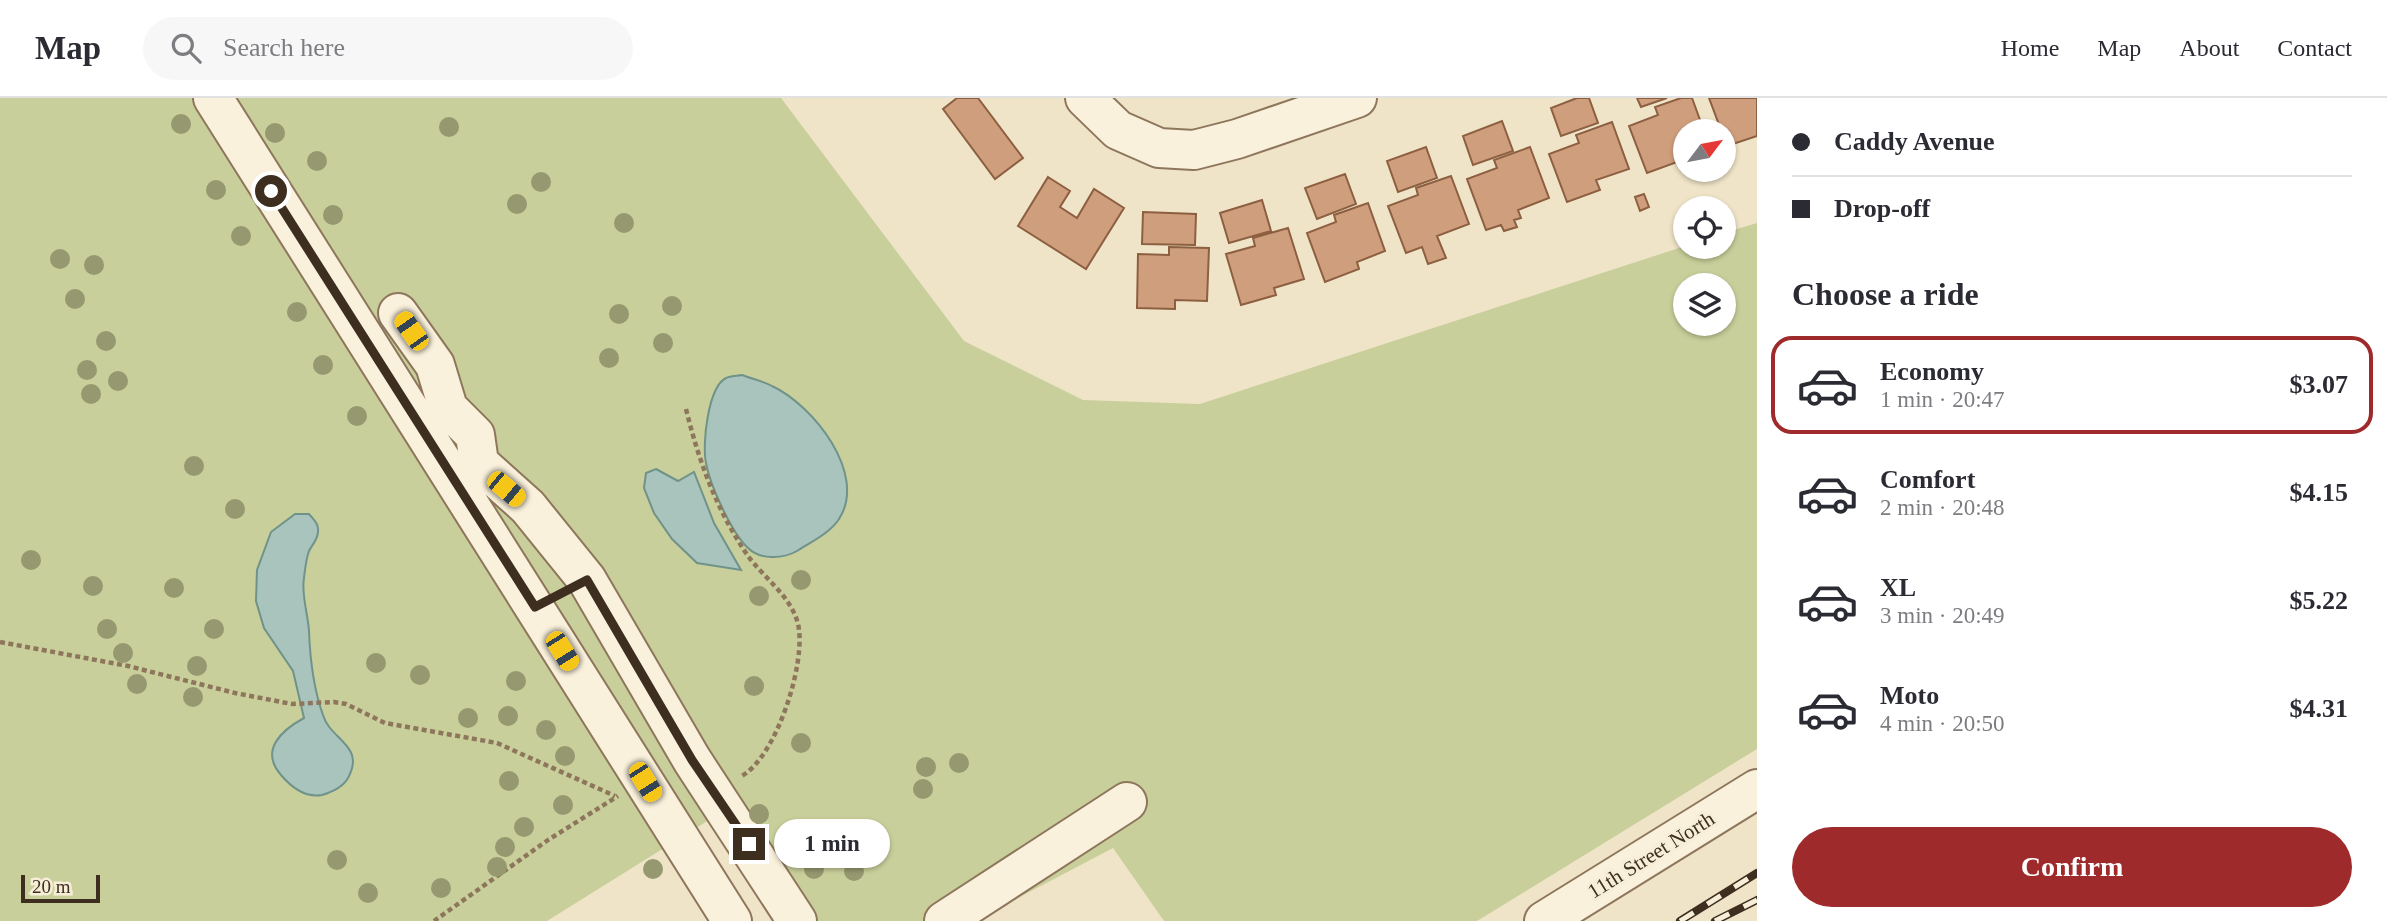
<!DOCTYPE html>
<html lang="en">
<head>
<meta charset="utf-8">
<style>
	:root { --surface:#fff; --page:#f7f7f7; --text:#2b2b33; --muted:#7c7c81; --line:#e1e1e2; --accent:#9e2a2b }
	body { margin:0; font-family:Georgia,serif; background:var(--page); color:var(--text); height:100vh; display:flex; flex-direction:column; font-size:26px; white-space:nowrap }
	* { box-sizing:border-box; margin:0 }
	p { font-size:23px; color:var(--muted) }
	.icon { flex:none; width:38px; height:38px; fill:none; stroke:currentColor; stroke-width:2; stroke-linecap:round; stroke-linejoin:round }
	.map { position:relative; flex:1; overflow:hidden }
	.details { display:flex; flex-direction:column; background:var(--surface); width:630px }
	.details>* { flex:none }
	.banner { display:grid; align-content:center; height:154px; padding:0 35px; background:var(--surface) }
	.needle { width:46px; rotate:58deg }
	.tools { position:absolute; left:1673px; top:21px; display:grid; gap:14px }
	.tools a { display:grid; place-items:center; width:63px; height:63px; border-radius:50%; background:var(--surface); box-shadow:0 2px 5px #0004; font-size:35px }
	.scale { position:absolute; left:21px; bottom:18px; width:79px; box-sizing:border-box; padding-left:7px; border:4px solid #3d2e20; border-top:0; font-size:19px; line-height:24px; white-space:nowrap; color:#3d2e20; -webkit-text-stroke:5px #f7eed8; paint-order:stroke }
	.end { position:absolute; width:32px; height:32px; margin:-16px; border:9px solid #3d2e20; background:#fff; box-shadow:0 0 0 4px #fff }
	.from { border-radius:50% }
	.bubble { position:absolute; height:49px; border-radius:24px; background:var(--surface); box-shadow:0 2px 5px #0004; font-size:23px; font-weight:700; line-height:49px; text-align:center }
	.car { position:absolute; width:21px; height:42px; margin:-21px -10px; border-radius:9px; box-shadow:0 0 5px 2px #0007; background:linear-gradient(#f5c518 24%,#345 0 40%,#f5c518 0 76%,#345 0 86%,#f5c518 0) }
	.banner b { display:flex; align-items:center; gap:24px; height:66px; font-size:26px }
	.banner b+b { border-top:2px solid var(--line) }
	.banner i { width:18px; height:18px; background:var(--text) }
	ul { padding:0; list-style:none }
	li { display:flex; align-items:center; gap:21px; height:98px; margin:0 14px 10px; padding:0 21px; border:4px solid transparent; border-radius:21px }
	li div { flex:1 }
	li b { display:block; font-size:26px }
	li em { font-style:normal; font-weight:700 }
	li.current { border-color:var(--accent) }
	li>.icon { width:63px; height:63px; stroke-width:1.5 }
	h2 { padding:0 35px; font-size:32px; line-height:84px }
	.button { display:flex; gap:14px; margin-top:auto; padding:14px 35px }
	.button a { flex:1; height:80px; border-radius:42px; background:var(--accent); color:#fff; font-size:28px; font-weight:700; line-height:80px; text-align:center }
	header { display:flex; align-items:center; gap:42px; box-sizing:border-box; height:98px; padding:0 35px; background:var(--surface); border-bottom:2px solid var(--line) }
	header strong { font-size:33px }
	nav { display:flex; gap:38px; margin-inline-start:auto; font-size:24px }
	.search { width:490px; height:63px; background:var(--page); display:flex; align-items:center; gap:18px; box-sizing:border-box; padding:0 24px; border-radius:38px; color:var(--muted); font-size:26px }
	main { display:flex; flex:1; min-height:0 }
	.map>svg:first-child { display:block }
	.green { fill:#c9cf9b; fill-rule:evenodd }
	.water { fill:#a9c4bc; stroke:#6f938a; stroke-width:2 }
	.building { fill:#cf9f7d; stroke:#8d5f41; stroke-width:2 }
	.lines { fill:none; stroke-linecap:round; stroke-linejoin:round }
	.minor-casing { stroke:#8d765c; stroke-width:42 }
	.path { stroke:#8d765c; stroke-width:4.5; stroke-dasharray:5 3.5; stroke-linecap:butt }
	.minor { stroke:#faf1dc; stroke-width:38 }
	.rail-casing { stroke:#3d2e20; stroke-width:8 }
	.rail { stroke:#f7eed8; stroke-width:5; stroke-dasharray:16; stroke-linecap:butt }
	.tree { fill:#96986f }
	.route { stroke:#3d2e20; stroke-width:9 }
	.labels { text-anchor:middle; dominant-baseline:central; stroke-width:6; stroke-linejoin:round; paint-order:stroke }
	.street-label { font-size:21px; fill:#3d2e20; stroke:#f7eed8 }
</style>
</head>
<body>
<header>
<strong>Map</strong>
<div class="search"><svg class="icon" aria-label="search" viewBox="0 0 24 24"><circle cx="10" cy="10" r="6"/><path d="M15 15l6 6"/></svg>Search here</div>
<nav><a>Home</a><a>Map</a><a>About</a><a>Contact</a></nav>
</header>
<main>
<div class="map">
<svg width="1757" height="823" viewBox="0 0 1757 823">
	<rect width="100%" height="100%" fill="#f0e4c8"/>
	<path class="green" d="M0 0H781L964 243 1083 302 1200 306 1685 148 1724 149V135L1757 125V651L1477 823H1164L1113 750 974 823H772L709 722 547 823H0ZM1685 187H1724V226H1685Z"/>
	<path class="water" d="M742 277C752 281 763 283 772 288 813 307 868 376 839 421 830 435 811 444 797 453 783 461 760 462 748 450 731 434 710 387 706 365 702 346 708 289 726 280 730 278 737 278 742 277Z
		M656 371 678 383 694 374 714 425 741 472 697 465 672 441 654 415 644 390 646 375Z
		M295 416H309C314 422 319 426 318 434 318 441 312 447 309 453 306 461 305 471 304 480 301 496 308 516 309 533 310 560 314 592 323 617 330 642 366 647 348 680 343 689 332 694 322 697 305 700 292 690 281 677 259 652 282 632 304 620L293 573 264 530 256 503 257 472 271 434Z"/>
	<path class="building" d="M957 0H978L1023 60 995 81 943 11Z
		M1577 0H1589L1598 25 1561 38 1551 10Z
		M1637 0H1667L1641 9Z
		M1681 0H1692L1704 33H1685V53L1678 56 1680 63 1647 75 1629 28 1658 17 1655 9Z
		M1709 0H1757V38L1727 48Z
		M1502 23 1513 53 1473 67 1463 38Z
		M1612 24 1629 71 1596 82 1600 92 1567 104 1549 56 1579 45 1576 37Z
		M1426 49 1437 80 1398 94 1387 63Z
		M1530 49 1549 100 1518 112 1521 120 1514 122 1517 129 1504 133 1501 127 1486 132 1467 81 1497 70 1494 62Z
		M1345 76 1356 106 1317 121 1305 90Z
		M1451 78 1469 126 1437 138 1446 160 1428 166 1422 149 1406 155 1388 108 1418 97 1416 90Z
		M1048 79 1070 93 1060 109 1077 120 1094 91 1124 110 1086 171 1018 128Z
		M1644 96 1649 109 1640 113 1635 99Z
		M1262 102 1271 133 1229 145 1220 115Z
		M1368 105 1385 153 1357 164 1359 171 1325 184 1307 135 1336 124 1334 117Z
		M1143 114 1196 116 1195 147 1142 146Z
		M1288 130 1304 181 1274 190 1276 197 1241 207 1226 156 1255 148 1253 140Z
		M1169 149 1209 150 1207 203 1175 202V211L1137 210 1138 156 1169 157Z"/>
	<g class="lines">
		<g class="minor-casing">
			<path id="minor" d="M213 0 732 823
				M1085 0 1118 32 1159 50 1194 52 1237 41 1357 0
				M398 215 435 267 448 310 475 337 479 365 528 409 587 482 692 662 797 823
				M944 823 1127 704
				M1544 823 1757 691"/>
		</g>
		<path class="path" d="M686 311C699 364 717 413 748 458 764 480 791 498 798 526 807 564 776 661 740 679
			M0 544 128 568 235 595 292 606 334 604 346 606 385 625 497 645 615 698
			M434 823 548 742 618 698"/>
		<use href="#minor" class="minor"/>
		<g class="rail-casing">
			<path id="rail" d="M1680 823 1757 775
				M1715 823 1757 802"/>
		</g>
		<use href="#rail" class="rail"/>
	</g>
	<g class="tree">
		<circle cx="181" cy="26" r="10"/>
		<circle cx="449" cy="29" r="10"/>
		<circle cx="275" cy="35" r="10"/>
		<circle cx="317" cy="63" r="10"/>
		<circle cx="541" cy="84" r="10"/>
		<circle cx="216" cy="92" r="10"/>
		<circle cx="517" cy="106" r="10"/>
		<circle cx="333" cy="117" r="10"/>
		<circle cx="624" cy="125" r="10"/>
		<circle cx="241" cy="138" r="10"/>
		<circle cx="60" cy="161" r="10"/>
		<circle cx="94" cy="167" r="10"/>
		<circle cx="75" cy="201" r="10"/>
		<circle cx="672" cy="208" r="10"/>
		<circle cx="297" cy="214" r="10"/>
		<circle cx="619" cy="216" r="10"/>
		<circle cx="106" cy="243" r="10"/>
		<circle cx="663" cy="245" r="10"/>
		<circle cx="609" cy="260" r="10"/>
		<circle cx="323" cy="267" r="10"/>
		<circle cx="87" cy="272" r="10"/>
		<circle cx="118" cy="283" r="10"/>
		<circle cx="91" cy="296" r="10"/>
		<circle cx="357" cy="318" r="10"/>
		<circle cx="194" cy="368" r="10"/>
		<circle cx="235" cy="411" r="10"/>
		<circle cx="31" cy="462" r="10"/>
		<circle cx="801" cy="482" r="10"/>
		<circle cx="93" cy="488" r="10"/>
		<circle cx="174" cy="490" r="10"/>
		<circle cx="759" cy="498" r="10"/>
		<circle cx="107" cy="531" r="10"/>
		<circle cx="214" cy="531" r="10"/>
		<circle cx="123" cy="555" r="10"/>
		<circle cx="376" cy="565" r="10"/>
		<circle cx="197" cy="568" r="10"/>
		<circle cx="420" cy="577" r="10"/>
		<circle cx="516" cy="583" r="10"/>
		<circle cx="137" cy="586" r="10"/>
		<circle cx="754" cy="588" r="10"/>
		<circle cx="193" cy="599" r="10"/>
		<circle cx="508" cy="618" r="10"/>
		<circle cx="468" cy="620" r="10"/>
		<circle cx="546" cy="632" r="10"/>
		<circle cx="801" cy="645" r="10"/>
		<circle cx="565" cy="658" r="10"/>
		<circle cx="959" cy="665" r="10"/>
		<circle cx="926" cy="669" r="10"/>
		<circle cx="509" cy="683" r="10"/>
		<circle cx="923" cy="691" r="10"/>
		<circle cx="563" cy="707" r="10"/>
		<circle cx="759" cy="716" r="10"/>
		<circle cx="524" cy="729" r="10"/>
		<circle cx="796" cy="745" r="10"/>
		<circle cx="505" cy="749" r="10"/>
		<circle cx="829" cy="749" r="10"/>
		<circle cx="337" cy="762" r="10"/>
		<circle cx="497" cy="769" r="10"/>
		<circle cx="653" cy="771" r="10"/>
		<circle cx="814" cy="771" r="10"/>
		<circle cx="854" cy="773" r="10"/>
		<circle cx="441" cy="790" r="10"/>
		<circle cx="368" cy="795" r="10"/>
	</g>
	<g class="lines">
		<path class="route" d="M271 93 535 509 587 482 692 662 749 746"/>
	</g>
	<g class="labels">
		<g class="street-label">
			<text transform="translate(1651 757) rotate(-32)">11th Street North</text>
		</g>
	</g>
</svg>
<div class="tools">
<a><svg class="needle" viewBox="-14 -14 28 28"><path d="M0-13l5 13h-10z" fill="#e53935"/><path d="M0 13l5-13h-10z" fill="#7c7c81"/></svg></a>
<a><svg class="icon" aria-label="locate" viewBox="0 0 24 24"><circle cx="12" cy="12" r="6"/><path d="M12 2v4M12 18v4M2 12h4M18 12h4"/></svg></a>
<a><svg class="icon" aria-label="layers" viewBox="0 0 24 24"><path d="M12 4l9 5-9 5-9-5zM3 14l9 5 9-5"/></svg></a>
</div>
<div class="scale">20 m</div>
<i class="end from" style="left:271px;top:93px"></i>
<i class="end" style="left:749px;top:746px"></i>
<div class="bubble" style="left:774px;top:721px;width:116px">1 min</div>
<i class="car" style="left:411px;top:233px;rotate:325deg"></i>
<i class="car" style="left:506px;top:391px;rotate:130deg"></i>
<i class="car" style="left:562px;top:553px;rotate:148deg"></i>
<i class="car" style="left:645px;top:684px;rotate:148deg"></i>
</div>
<section class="details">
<div class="banner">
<b><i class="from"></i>Caddy Avenue</b>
<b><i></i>Drop-off</b>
</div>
<h2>Choose a ride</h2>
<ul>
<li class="current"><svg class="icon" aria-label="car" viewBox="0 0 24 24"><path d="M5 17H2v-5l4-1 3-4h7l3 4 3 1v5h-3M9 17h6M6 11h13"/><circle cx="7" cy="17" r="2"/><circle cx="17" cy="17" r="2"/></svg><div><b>Economy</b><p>1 min · 20:47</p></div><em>$3.07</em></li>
<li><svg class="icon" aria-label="car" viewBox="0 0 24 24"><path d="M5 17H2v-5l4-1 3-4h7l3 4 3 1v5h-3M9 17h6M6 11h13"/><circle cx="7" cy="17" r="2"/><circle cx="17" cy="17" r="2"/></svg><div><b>Comfort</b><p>2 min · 20:48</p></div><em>$4.15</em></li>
<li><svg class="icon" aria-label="car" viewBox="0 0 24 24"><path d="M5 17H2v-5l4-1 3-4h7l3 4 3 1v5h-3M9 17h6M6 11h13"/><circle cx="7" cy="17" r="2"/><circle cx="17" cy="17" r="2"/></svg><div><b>XL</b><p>3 min · 20:49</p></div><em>$5.22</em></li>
<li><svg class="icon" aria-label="car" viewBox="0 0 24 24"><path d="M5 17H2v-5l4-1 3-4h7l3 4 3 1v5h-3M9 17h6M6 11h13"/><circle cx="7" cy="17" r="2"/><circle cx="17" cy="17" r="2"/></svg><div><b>Moto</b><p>4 min · 20:50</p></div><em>$4.31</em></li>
</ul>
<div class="button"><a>Confirm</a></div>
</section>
</main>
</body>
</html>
